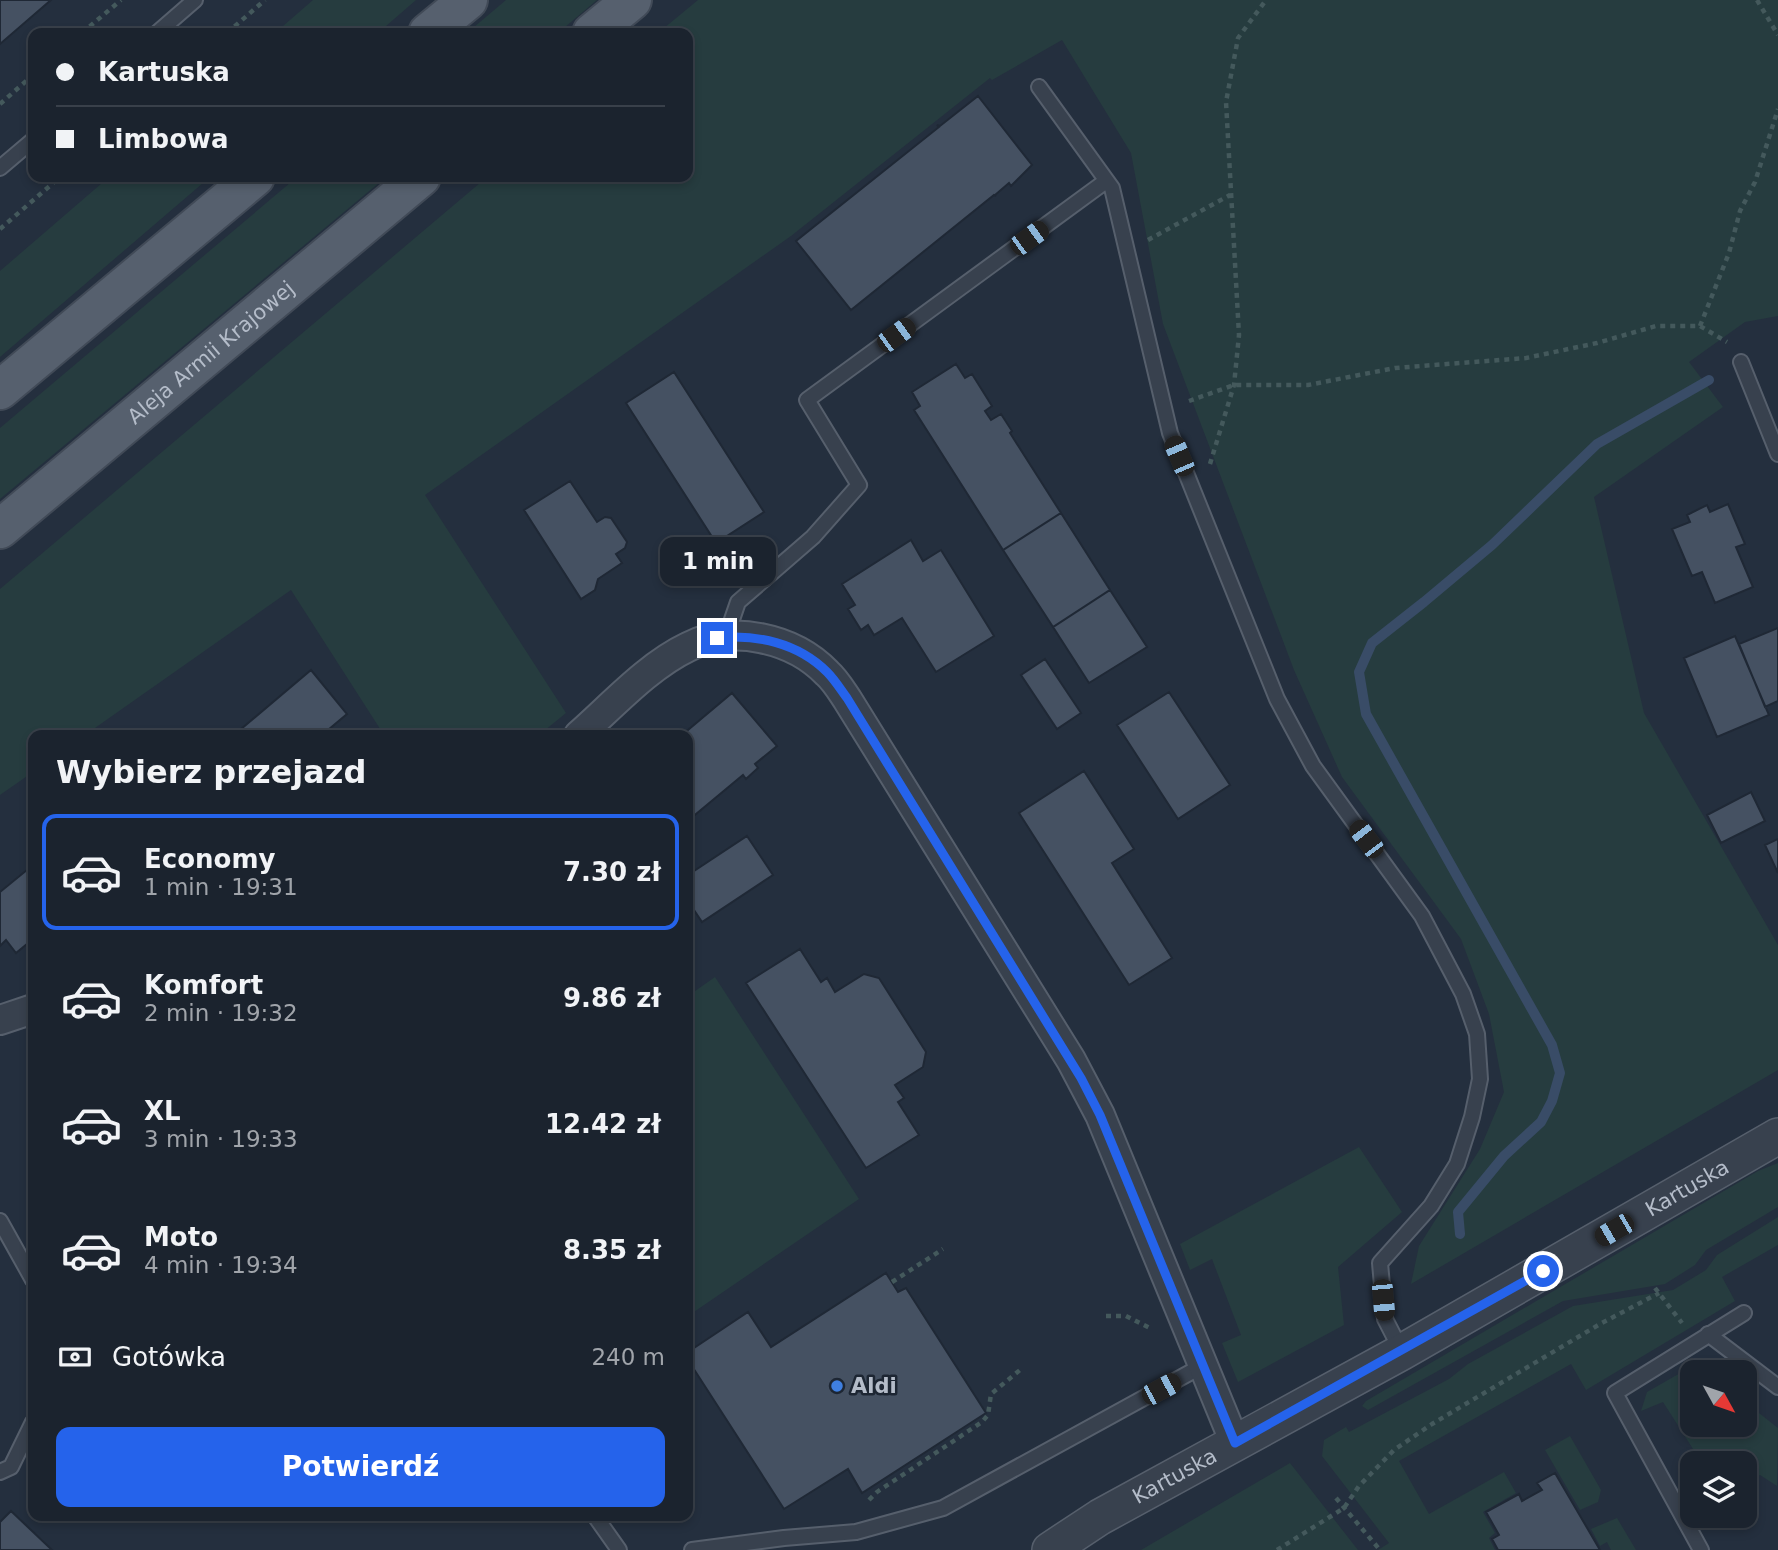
<!DOCTYPE html>
<html lang="pl">
<head>
<meta charset="utf-8">
<style>
	:root { --surface:#1b232e; --page:#282f3a; --text:#f1f3f6; --muted:#a0a4aa; --line:#39404a; --accent:#2563eb }
	body { margin:0; font-family:"DejaVu Sans",sans-serif; background:var(--page); color:var(--text); height:100vh; display:flex; flex-direction:column; font-size:26px; white-space:nowrap }
	* { box-sizing:border-box; margin:0 }
	p { font-size:23px; color:var(--muted) }
	.icon { flex:none; width:38px; height:38px; fill:none; stroke:currentColor; stroke-width:2; stroke-linecap:round; stroke-linejoin:round }
	.map { position:relative; flex:1; overflow:hidden }
	.drawer { position:absolute; left:28px; top:730px; width:665px; height:791px; display:flex; flex-direction:column; background:var(--surface); border-radius:14px; box-shadow:0 4px 10px #0003,0 0 0 2px var(--line) }
	.drawer>* { flex:none }
	.banner { position:absolute; left:28px; top:28px; width:665px; height:154px; border-radius:14px; box-shadow:0 4px 10px #0003,0 0 0 2px var(--line); display:grid; align-content:center; height:154px; padding:0 28px; background:var(--surface) }
	.needle { width:46px; rotate:130deg }
	.buttons { position:absolute; left:1680px; top:1360px; display:grid; gap:14px }
	.buttons a { display:grid; place-items:center; width:77px; height:77px; border-radius:14px; background:var(--surface); box-shadow:0 4px 10px #0003,0 0 0 2px var(--line); font-size:35px }
	.end { position:absolute; width:32px; height:32px; margin:-16px; border:9px solid #2563eb; background:#fff; box-shadow:0 0 0 4px #fff }
	.from { border-radius:50% }
	.bubble { position:absolute; height:49px; border-radius:14px; background:var(--surface); box-shadow:0 4px 10px #0003,0 0 0 2px var(--line); font-size:23px; font-weight:800; line-height:49px; text-align:center }
	.car { position:absolute; width:21px; height:42px; margin:-21px -10px; border-radius:9px; box-shadow:0 0 5px 2px #0007; background:linear-gradient(#222 24%,#8ab4d8 0 40%,#222 0 76%,#8ab4d8 0 86%,#222 0) }
	.banner b { display:flex; align-items:center; gap:24px; height:66px; font-size:26px }
	.banner b+b { border-top:2px solid var(--line) }
	.banner i { width:18px; height:18px; background:var(--text) }
	ul { padding:0; list-style:none }
	li { display:flex; align-items:center; gap:21px; height:116px; margin:0 14px 10px; padding:0 14px; border:4px solid transparent; border-radius:14px }
	li div { flex:1 }
	li b { display:block; font-size:26px }
	li em { font-style:normal; font-weight:800 }
	li.active { border-color:var(--accent) }
	li>.icon { width:63px; height:63px; stroke-width:1.5 }
	h2 { padding:0 28px; font-size:32px; line-height:84px }
	.pay { display:flex; align-items:center; gap:18px; height:77px; padding:0 28px; font-size:26px }
	.pay p { margin-inline-start:auto }
	.primary-button { display:flex; gap:14px; margin-top:auto; padding:14px 28px }
	.primary-button a { flex:1; height:80px; border-radius:14px; background:var(--accent); color:#fff; font-size:28px; font-weight:800; line-height:80px; text-align:center }
	.map>svg:first-child { display:block }
	.green { fill:#263c3f }
	.lines { fill:none; stroke-linecap:round; stroke-linejoin:round }
	.stream { stroke:#394c67; stroke-width:10 }
	.building { fill:#455162; stroke:#1f2835; stroke-width:2 }
	.service-casing { stroke:#565f6c; stroke-width:18 }
	.minor-casing { stroke:#565f6c; stroke-width:32 }
	.tertiary-casing { stroke:#565f6c; stroke-width:38 }
	.primary-casing { stroke:#414a57; stroke-width:42 }
	.path { stroke:#44595c; stroke-width:4.5; stroke-dasharray:5 5; stroke-linecap:butt }
	.service { stroke:#38414e; stroke-width:14 }
	.minor { stroke:#38414e; stroke-width:28 }
	.tertiary { stroke:#38414e; stroke-width:35 }
	.primary { stroke:#56606e; stroke-width:38 }
	.route { stroke:#2563eb; stroke-width:9 }
	.shop-dot { fill:#3f7fe0; stroke:#1d2633; stroke-width:2.5 }
	.labels { text-anchor:middle; dominant-baseline:central; stroke-width:5; stroke-linejoin:round; paint-order:stroke }
	.street-label { font-size:21px; fill:#b4bcc9; stroke:#1d2633 }
	.poi-label { font-size:21px; font-weight:bold; fill:#b4bcc9; stroke:#1d2633; text-anchor:start }
</style>
</head>
<body>
<div class="map">
<svg width="1778" height="1550" viewBox="0 0 1778 1550">
	<rect width="100%" height="100%" fill="#242f3e"/>
	<path class="green" d="M313 0H416L378 33H275Z
		M506 0H597L558 33H467Z
		M698 0H1778V316L1745 322 1689 362 1723 407 1594 497 1644 713 1778 945V1070L1411 1284 1419 1246 1480 1149 1504 1092 1489 1014 1461 939 1342 777 1294 670 1163 324 1131 153 1062 40 992 80 990 78 791 236 425 495 566 713 539 735H384L291 590 85 735H33V772L0 795V589L487 177H688V33H658Z
		M109 177H210L0 357V271Z
		M297 177H386L0 499V428Z
		M715 977 859 1199 688 1316V996Z
		M1359 1147 1402 1212 1338 1267 1344 1325 1238 1382 1222 1343 1241 1335 1212 1259 1190 1270 1180 1244Z
		M1778 1163V1207L1706 1250 1695 1265 1665 1284 1563 1301 1368 1410 1362 1406 1366 1401 1758 1171Z
		M1778 1217V1245L1722 1277 1735 1301 1586 1390 1571 1364 1399 1461 1429 1514 1504 1472 1516 1493 1483 1512 1495 1533 1489 1538 1495 1550H1378L1389 1543 1322 1456 1324 1440 1346 1427 1349 1432 1449 1379 1468 1364 1573 1306 1673 1290 1706 1270 1717 1255Z
		M1696 1364 1707 1372H1692V1424H1745V1402L1778 1428 1777 1486 1760 1475 1753 1479 1745 1467V1463H1742L1737 1457 1724 1463H1702L1663 1402 1641 1411 1647 1392Z
		M1570 1436 1601 1490 1598 1502 1580 1510 1545 1450Z
		M1290 1463 1358 1550H1141Z
		M1617 1518 1636 1550H1611L1607 1542 1600 1546 1591 1529Z"/>
	<g class="lines">
		<path class="stream" d="M1460 1234 1458 1212 1504 1156 1541 1122 1552 1101 1560 1073 1552 1045 1366 714 1359 672 1372 643 1424 602 1492 545 1597 444 1709 380"/>
	</g>
	<path class="building" d="M0 0H51L0 44Z
		M978 96 1032 165 1011 186 1009 183 995 195 996 196 994 195 851 310 796 241 939 127 937 125 940 126Z
		M956 364 965 378 972 374 992 406 985 411 991 420 1001 414 1012 431 1010 433 1061 513 1003 550 914 410 920 406 912 392Z
		M674 372 764 512 716 543 626 403Z
		M570 481 597 522 605 517 611 518 627 542 625 548 616 554 622 563 598 579 595 590 581 599 524 510Z
		M1728 504 1745 544 1736 547 1753 587 1715 603 1702 572 1692 576 1672 529 1690 522 1687 515 1707 505 1710 512Z
		M1061 513 1110 590 1053 627 1003 550Z
		M911 540 923 561 941 550 994 636 936 672 902 618 874 635 868 625 861 630 848 609 855 605 842 584Z
		M1110 590 1147 647 1089 683 1053 627Z
		M1778 628V701L1765 707 1739 644Z
		M1735 636 1769 715 1717 737 1684 658Z
		M1045 659 1081 713 1057 729 1021 675Z
		M311 670 347 714 322 735H234Z
		M1169 692 1230 785 1178 819 1117 725Z
		M732 693 777 746 755 764 758 768 746 779 743 775 690 819 688 816V735H682Z
		M1084 771 1134 849 1112 863 1172 958 1129 985 1019 813Z
		M1751 792 1765 821 1721 843 1707 815Z
		M747 836 773 875 702 922 688 901V875Z
		M1778 839V873L1765 845Z
		M33 865V939L16 953 6 940 0 946V892Z
		M800 949 821 982 827 978 835 992 864 974 879 978 926 1052 923 1067 895 1085 904 1098 898 1102 919 1135 866 1168 746 983Z
		M886 1273 898 1292 906 1288 986 1413 862 1493 848 1469 784 1509 688 1360V1352L748 1312 771 1347Z
		M1555 1473 1600 1550H1498L1492 1539 1499 1535 1486 1512 1519 1494 1522 1501 1542 1490 1537 1483Z
		M11 1511 52 1550H0V1522Z"/>
	<g class="lines">
		<g class="service-casing">
			<path id="service" d="M157 33 195 0
				M1039 87 1112 188 1170 433 1277 699 1313 766 1422 916 1463 994 1477 1034 1480 1079 1472 1117 1457 1164 1431 1206 1380 1263 1385 1319 1402 1352
				M0 168 33 140
				M1741 362 1778 454
				M726 637 738 602 813 537 859 485 807 400 1106 181
				M0 1221 33 1280
				M1708 1334 1778 1387
				M0 1472 11 1467 33 1422
				M595 1516 619 1550
				M692 1550 784 1538 856 1532 943 1508 1202 1366
				M1701 1550 1615 1393 1744 1313"/>
		</g>
		<g class="minor-casing">
			<path id="minor" d="M579 735C612 706 648 666 688 647 732 624 793 638 827 673 835 680 841 690 847 699L1071 1060 1100 1115 1235 1443
				M0 1020 33 1009"/>
		</g>
		<g class="tertiary-casing">
			<g id="tertiary">
				<path id="s1" d="M1050 1550 1100 1517 1402 1352 1778 1136"/>
			</g>
		</g>
		<g class="primary-casing">
			<g id="primary">
				<path d="M428 33 468 0"/>
				<path d="M592 33 632 0"/>
				<path d="M0 390 255 177"/>
				<path id="s2" d="M0 529 421 177"/>
			</g>
		</g>
		<path class="path" d="M1757 0 1778 35
			M82 33 121 0
			M227 33 265 0
			M0 104 33 75
			M0 229 60 177
			M1148 240 1230 195
			M1700 326 1729 253 1740 211 1755 182 1778 109
			M1189 401 1234 385H1308L1395 368 1526 358 1597 343 1656 326H1700L1727 342
			M1210 464 1234 385 1239 335 1226 102 1238 38 1266 0
			M892 1282 943 1249
			M1655 1288 1682 1323
			M1106 1316H1126L1152 1329
			M1336 1498 1380 1550
			M869 1500 877 1492 982 1422 988 1415 991 1394 1020 1370
			M1277 1550 1344 1508 1359 1486 1394 1450 1432 1424 1600 1324 1659 1293"/>
		<use href="#service" class="service"/>
		<use href="#minor" class="minor"/>
		<use href="#tertiary" class="tertiary"/>
		<use href="#primary" class="primary"/>
	</g>
	<g class="lines">
		<path class="route" d="M717 638C757 634 798 643 827 672 835 680 841 690 847 698L1081 1078 1100 1115 1235 1443 1543 1271"/>
	</g>
	<circle class="shop-dot" cx="837" cy="1386" r="7"/>
	<g class="labels">
		<g class="street-label">
			<text stroke="none"><textPath href="#s2" startOffset="275">Aleja Armii Krajowej</textPath></text>
			<text stroke="none"><textPath href="#s1" startOffset="733">Kartuska</textPath></text>
			<text stroke="none"><textPath href="#s1" startOffset="145">Kartuska</textPath></text>
		</g>
		<g class="poi-label">
			<text x="851" y="1386">Aldi</text>
		</g>
	</g>
</svg>
<div class="buttons">
<a><svg class="needle" viewBox="-14 -14 28 28"><path d="M0-13l5 13h-10z" fill="#e53935"/><path d="M0 13l5-13h-10z" fill="#a0a4aa"/></svg></a>
<a><svg class="icon" aria-label="layers" viewBox="0 0 24 24"><path d="M12 4l9 5-9 5-9-5zM3 14l9 5 9-5"/></svg></a>
</div>
<i class="end from" style="left:1543px;top:1271px"></i>
<i class="end" style="left:717px;top:638px"></i>
<div class="bubble" style="left:660px;top:537px;width:116px">1 min</div>
<i class="car" style="left:1029px;top:238px;rotate:54deg"></i>
<i class="car" style="left:896px;top:335px;rotate:54deg"></i>
<i class="car" style="left:1179px;top:456px;rotate:337deg"></i>
<i class="car" style="left:1366px;top:839px;rotate:323deg"></i>
<i class="car" style="left:1614px;top:1230px;rotate:240deg"></i>
<i class="car" style="left:1383px;top:1300px;rotate:175deg"></i>
<i class="car" style="left:1161px;top:1389px;rotate:62deg"></i>
<div class="banner">
<b><i class="from"></i>Kartuska</b>
<b><i></i>Limbowa</b>
</div>
<section class="drawer">
<h2>Wybierz przejazd</h2>
<ul>
<li class="active"><svg class="icon" aria-label="car" viewBox="0 0 24 24"><path d="M5 17H2v-5l4-1 3-4h7l3 4 3 1v5h-3M9 17h6M6 11h13"/><circle cx="7" cy="17" r="2"/><circle cx="17" cy="17" r="2"/></svg><div><b>Economy</b><p>1 min · 19:31</p></div><em>7.30 zł</em></li>
<li><svg class="icon" aria-label="car" viewBox="0 0 24 24"><path d="M5 17H2v-5l4-1 3-4h7l3 4 3 1v5h-3M9 17h6M6 11h13"/><circle cx="7" cy="17" r="2"/><circle cx="17" cy="17" r="2"/></svg><div><b>Komfort</b><p>2 min · 19:32</p></div><em>9.86 zł</em></li>
<li><svg class="icon" aria-label="car" viewBox="0 0 24 24"><path d="M5 17H2v-5l4-1 3-4h7l3 4 3 1v5h-3M9 17h6M6 11h13"/><circle cx="7" cy="17" r="2"/><circle cx="17" cy="17" r="2"/></svg><div><b>XL</b><p>3 min · 19:33</p></div><em>12.42 zł</em></li>
<li><svg class="icon" aria-label="car" viewBox="0 0 24 24"><path d="M5 17H2v-5l4-1 3-4h7l3 4 3 1v5h-3M9 17h6M6 11h13"/><circle cx="7" cy="17" r="2"/><circle cx="17" cy="17" r="2"/></svg><div><b>Moto</b><p>4 min · 19:34</p></div><em>8.35 zł</em></li>
</ul>
<div class="pay"><svg class="icon" aria-label="cash" viewBox="0 0 24 24"><path d="M3 7h18v10H3z"/><circle cx="12" cy="12" r="2"/></svg>Gotówka<p>240 m</p></div>
<div class="primary-button"><a>Potwierdź</a></div>
</section>
</div>
</body>
</html>
